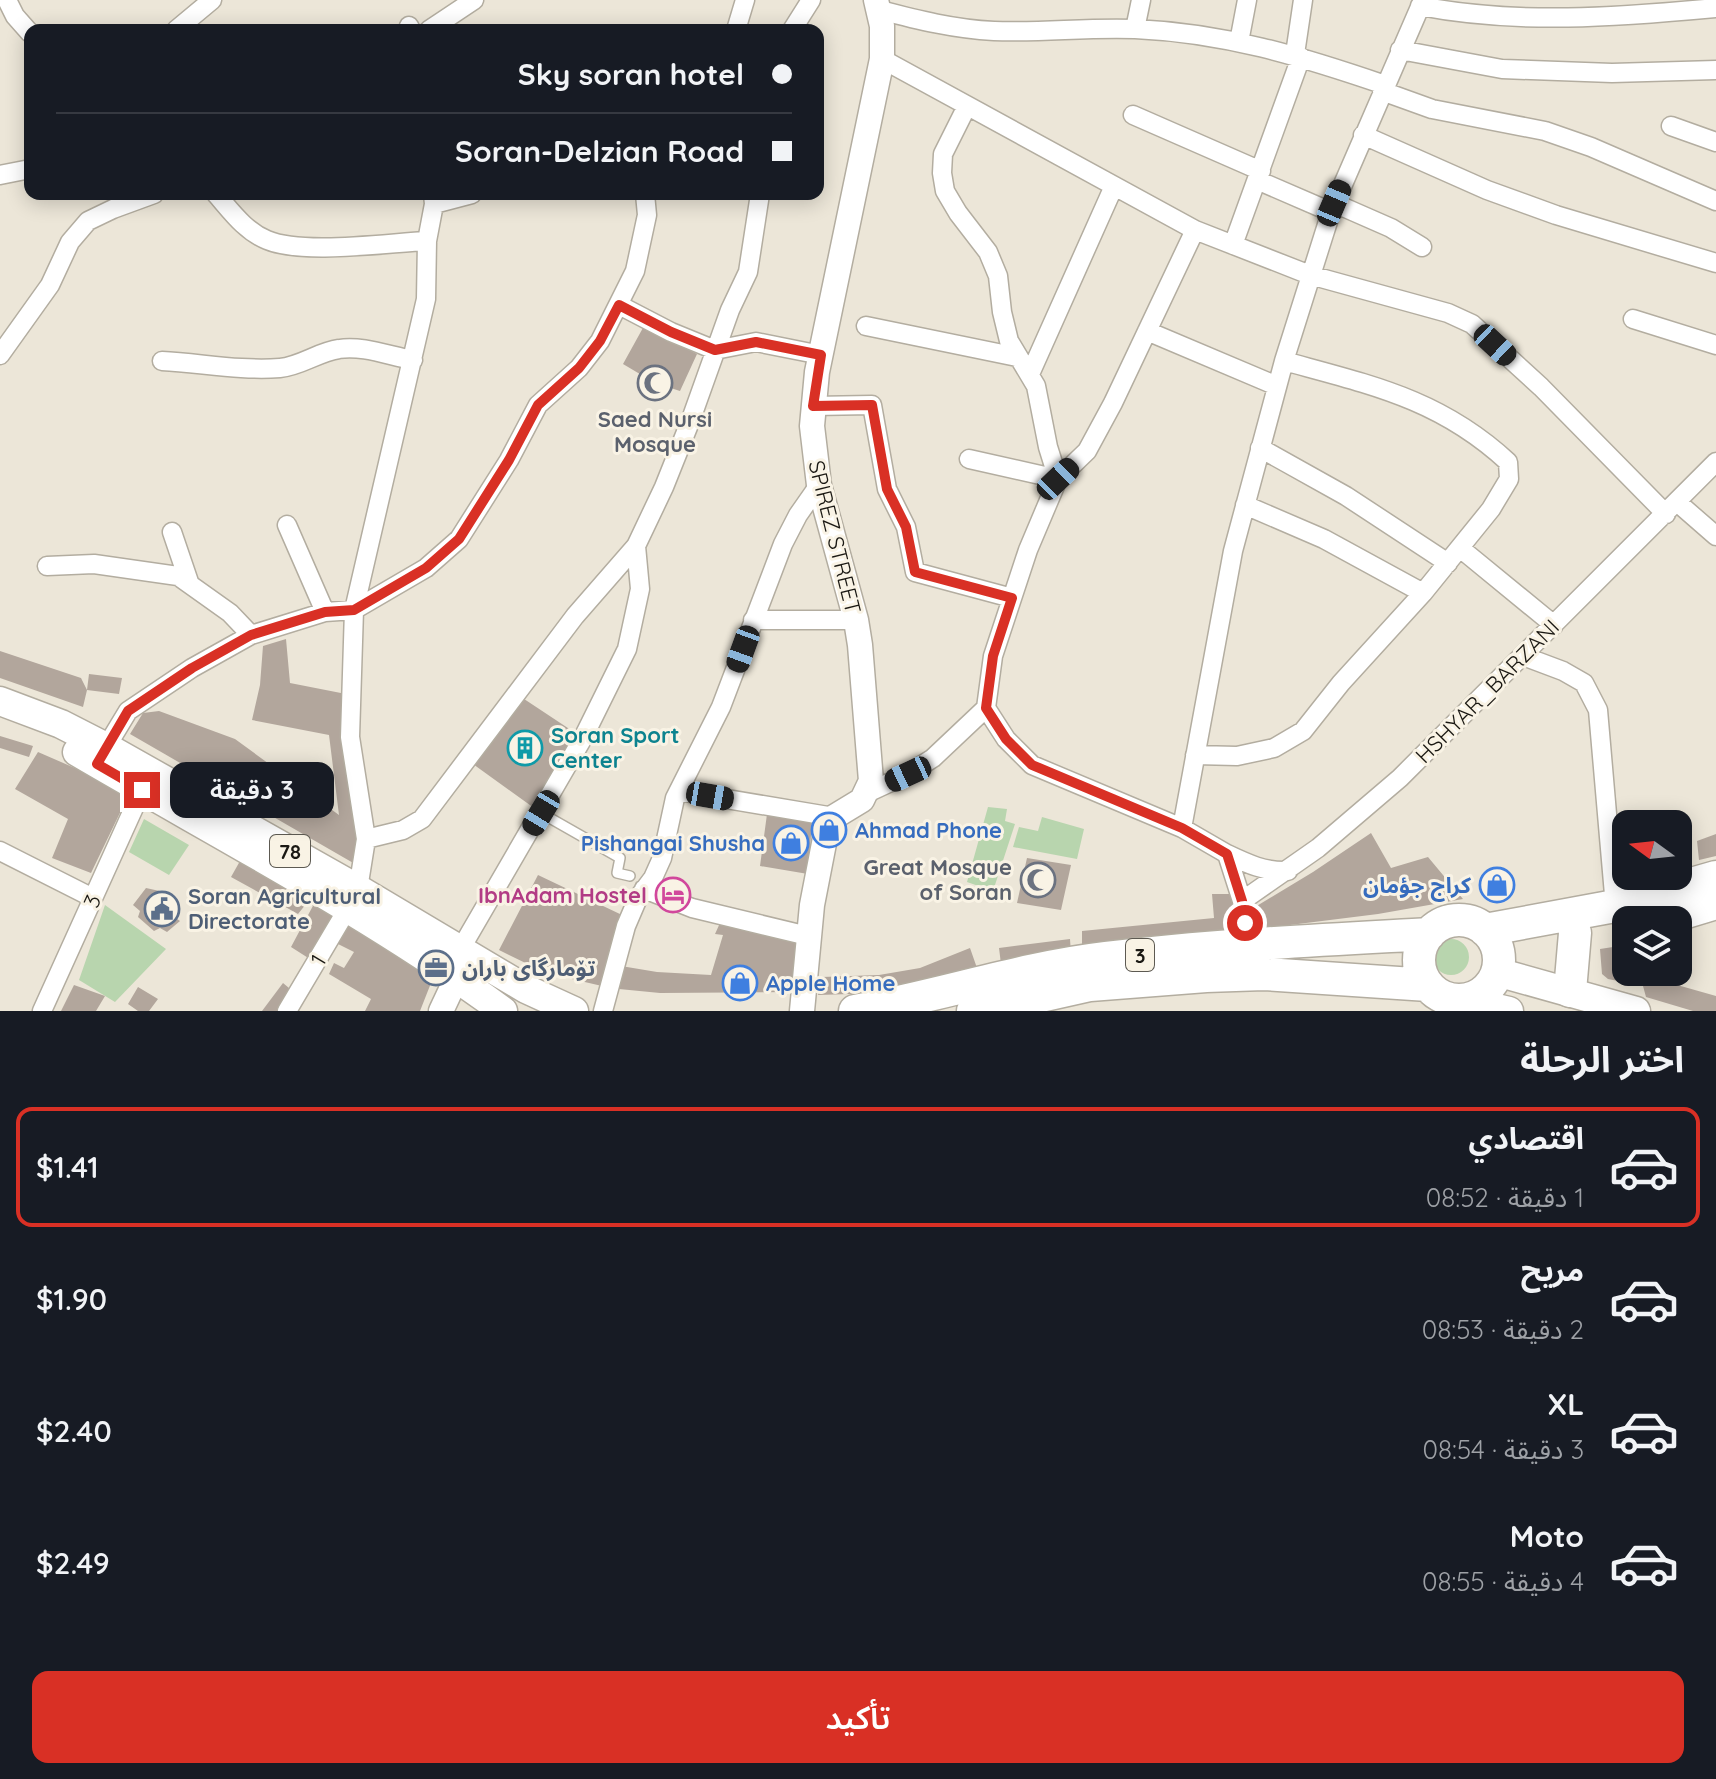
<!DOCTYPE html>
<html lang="ar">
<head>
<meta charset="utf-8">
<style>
	:root { --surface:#171b24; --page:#242831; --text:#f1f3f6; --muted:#9ea1a6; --line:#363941; --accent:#d93025 }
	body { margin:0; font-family:Quicksand,"Noto Sans Arabic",sans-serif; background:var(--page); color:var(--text); direction:rtl; height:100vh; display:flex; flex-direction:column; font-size:30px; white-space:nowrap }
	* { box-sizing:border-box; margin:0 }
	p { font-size:26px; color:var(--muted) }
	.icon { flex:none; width:44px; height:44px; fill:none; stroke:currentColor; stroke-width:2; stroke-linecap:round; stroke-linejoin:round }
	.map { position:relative; height:1011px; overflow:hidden; direction:ltr }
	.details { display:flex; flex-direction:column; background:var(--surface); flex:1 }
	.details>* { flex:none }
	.hud { position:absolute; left:24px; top:24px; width:800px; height:176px; border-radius:16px; box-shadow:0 4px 20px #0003; direction:rtl; display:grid; align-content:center; height:176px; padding:0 32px; background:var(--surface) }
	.needle { width:52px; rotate:285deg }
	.controls { position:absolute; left:1612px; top:810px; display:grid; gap:16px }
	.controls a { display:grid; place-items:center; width:80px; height:80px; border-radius:16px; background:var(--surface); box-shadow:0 4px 20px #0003; font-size:40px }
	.end { position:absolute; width:36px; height:36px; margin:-18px; border:10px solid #d93025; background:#fff; box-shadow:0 0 0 4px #fff }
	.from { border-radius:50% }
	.bubble { position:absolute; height:56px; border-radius:16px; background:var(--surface); box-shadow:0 4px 20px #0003; font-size:26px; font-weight:600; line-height:56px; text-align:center; direction:rtl }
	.car { position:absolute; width:24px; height:48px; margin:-24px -12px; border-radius:10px; box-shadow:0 0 6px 2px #0007; background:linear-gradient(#222 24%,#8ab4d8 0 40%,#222 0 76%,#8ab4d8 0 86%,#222 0) }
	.hud b { display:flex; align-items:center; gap:28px; height:76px; font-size:30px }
	.hud b+b { border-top:2px solid var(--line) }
	.hud i { width:20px; height:20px; background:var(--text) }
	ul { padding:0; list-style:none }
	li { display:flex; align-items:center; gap:24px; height:120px; margin:0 16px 12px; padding:0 16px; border:4px solid transparent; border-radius:16px }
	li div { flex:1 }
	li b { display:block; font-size:30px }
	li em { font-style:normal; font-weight:600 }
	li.current { border-color:var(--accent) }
	li>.icon { width:72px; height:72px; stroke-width:1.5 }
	h2 { padding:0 32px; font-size:36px; line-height:96px }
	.cta { display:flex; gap:16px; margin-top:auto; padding:16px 32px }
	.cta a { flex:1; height:92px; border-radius:16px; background:var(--accent); color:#fff; font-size:32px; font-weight:600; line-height:92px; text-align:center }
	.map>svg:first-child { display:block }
	.green { fill:#b8d5ae }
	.building { fill:#b2a69c }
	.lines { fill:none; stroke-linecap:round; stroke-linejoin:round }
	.lane-casing { stroke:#b3ada0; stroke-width:12 }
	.street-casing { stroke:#b3ada0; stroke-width:21 }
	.secondary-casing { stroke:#b3ada0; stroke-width:27 }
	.primary-casing { stroke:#b3ada0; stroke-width:31 }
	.highway-casing { stroke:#b3ada0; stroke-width:35 }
	.lane { stroke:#fff; stroke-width:9 }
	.street { stroke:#fff; stroke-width:18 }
	.secondary { stroke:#fff; stroke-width:24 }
	.primary { stroke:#fff; stroke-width:28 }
	.highway { stroke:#fff; stroke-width:32 }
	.route { stroke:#d93025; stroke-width:10 }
	.labels { text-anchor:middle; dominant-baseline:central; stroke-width:6; stroke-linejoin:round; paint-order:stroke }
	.shield { fill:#f9f3e5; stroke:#5d5a52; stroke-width:2 }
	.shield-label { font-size:20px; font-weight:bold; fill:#1a1813 }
	.worship-label { font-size:22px; font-weight:bold; fill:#5b616d; stroke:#f9f3e5 }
	.street-label { font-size:22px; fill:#1a1813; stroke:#f9f3e5 }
	.culture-label { font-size:22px; font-weight:bold; fill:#0d838f; stroke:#f9f3e5; text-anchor:start }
	.shop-label { font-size:22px; font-weight:bold; fill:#366cbe; stroke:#f9f3e5; text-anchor:start }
	.hotel-label { font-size:22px; font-weight:bold; fill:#b23c85; stroke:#f9f3e5; text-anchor:end }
	.service-label { font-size:22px; font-weight:bold; fill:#4e5e75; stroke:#f9f3e5; text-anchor:start }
</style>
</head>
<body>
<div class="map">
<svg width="1716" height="1011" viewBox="0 0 1716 1011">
	<rect width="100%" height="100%" fill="#ece6d8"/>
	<path class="green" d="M988 807 1007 809 1005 821 1015 824 993 891 967 882Z
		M1042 817 1084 829 1077 859 1013 847 1019 827 1038 831Z
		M144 819 189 845 169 875 129 852Z
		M105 905 166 949 115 1002 79 980Z
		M1433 957a18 18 0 1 1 36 0a18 18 0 1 1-36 0Z"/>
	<path class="building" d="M644 326 697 354 680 391 655 383 623 364Z
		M286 639 290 683 346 694 362 850 355 864 130 734 143 713 159 711 235 739 339 815 329 735 252 720 260 685 263 646Z
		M0 651 81 678 87 690 83 707 0 678Z
		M89 674 122 678 119 694 87 690Z
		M515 693 583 738 541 813 466 759Z
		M0 736 33 746 29 757 0 748Z
		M38 752 130 792 91 873 52 858 68 819 15 789Z
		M767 814 812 822 808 874 760 866Z
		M1371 833 1391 868 1428 857 1463 899 1378 914 1250 930 1249 918 1255 907 1313 872Z
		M1716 834V856L1699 860 1697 841Z
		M1027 858 1071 865 1061 910 1017 903Z
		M240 861 310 899 298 914 231 877Z
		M538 875 622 915 602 986 546 973 499 950Z
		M146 888 164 892 169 898 172 905 170 914 180 921 167 932 160 928 154 931 138 917 140 911 133 905Z
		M1212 894H1235V933L1082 952V931L1214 918Z
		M315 902 339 914 313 961 291 947Z
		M720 923 800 941 796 992 660 993 619 989 621 966 657 972 711 975 723 935 715 934Z
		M347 925 449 978 442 987 431 983 420 1011H365L371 999 329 974 334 963 344 968 354 952 336 943Z
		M1070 939 1071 954 1001 964 999 948Z
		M1626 945V972H1643V986L1649 977 1716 996V1011H1693L1646 997 1643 986 1608 979 1602 974 1600 949Z
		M970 948 977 968 881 993 818 995 822 977 879 975 920 968Z
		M283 983 295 993 282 1011H262Z
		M74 985 105 996 96 1011H61Z
		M138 987 158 999 149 1011H138L128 1004Z"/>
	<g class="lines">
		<g class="lane-casing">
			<path id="lane" d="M541 813 620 858 617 873 630 876"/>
		</g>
		<g class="street-casing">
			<path id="street" d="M7 0 15 16 30 33
				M1420 6C1517 25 1619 17 1716 8
				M880 10C918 20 954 29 994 31 1041 33 1088 27 1135 29 1225 33 1300 56 1385 85
				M409 26 411 30
				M1135 29 1141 0
				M176 30 212 0
				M429 30 474 0
				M736 30 745 0
				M792 30 811 0
				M1239 42 1247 0
				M1400 50 1502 69 1612 73 1716 70
				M1295 54 1303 0
				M882 59 1195 230 1310 275 1448 313 1472 324 1541 387 1666 514
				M1382 91 1432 109 1545 131 1591 147 1716 201
				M967 106 943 154 942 173 945 191 958 213 988 252 998 276 1002 312 1009 341 1036 386 1048 447 1058 479 969 459
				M1133 115 1261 171
				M1671 126 1716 142
				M1363 135 1487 190 1556 215 1716 263
				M0 175 30 169
				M1257 180 1331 212
				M216 194C231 211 245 231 267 240 302 255 386 243 427 241
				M1334 203 1391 228 1422 247
				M434 204 472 194
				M1233 245 1301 57
				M619 305 671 332 715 350 756 342 821 355
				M1633 319 1716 345
				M866 326 1017 357
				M1147 331 1277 386
				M0 355 50 285 70 242 88 221 113 209 154 194
				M162 361C201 363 240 371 280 368 301 366 318 352 339 349 362 345 390 356 413 360
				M1030 374 1114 186
				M813 406 872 405 887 489 906 527 915 572 1012 598
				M1260 448 1346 496 1448 563
				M1677 502 1716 536
				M1245 505 1324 539 1423 593
				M287 525 325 612
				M172 532 189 582
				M1460 548 1554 625
				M47 566 94 564 178 576 230 613 251 635
				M753 620H856
				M1523 656 1563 671 1584 683 1598 710 1615 906
				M986 708 1006 739 1032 765 1182 828 1227 854 1242 901 1248 945
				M102 754 128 711 192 668 251 635 325 612 354 610 426 568 459 539 509 460 538 405 579 368 600 341 635 271 647 215 645 194
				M1195 755 1237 756 1274 748 1303 731 1341 683 1423 593 1491 509 1509 479 1508 462C1440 399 1371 385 1284 361
				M679 791 834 817
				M867 793 908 774 933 758 986 708 993 656 1028 550 1058 479 1087 451 1113 403 1195 230
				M1182 828 1233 551 1284 361 1331 212 1423 0
				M366 839 403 830 422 819 575 616 636 546 664 487 690 422 730 310 748 272 760 194
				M0 851 93 898
				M1227 854C1248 864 1265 872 1288 871
				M358 889 366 839 350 737 354 610 426 299 427 241 434 204 433 194
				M644 889 692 908 808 936
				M1242 901 1318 848 1400 778 1716 462
				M460 950 583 738 627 649 640 589 636 546
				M42 1011 142 790
				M287 1011 348 908
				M603 1011 626 926 638 898 653 878 662 858 675 798 721 707 783 544 798 515 819 485"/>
		</g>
		<g class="secondary-casing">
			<path id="secondary" d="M441 1011 457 977
				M802 1011 812 905 826 833 834 817 862 800 871 781 860 645 856 620 819 485 812 426 817 372 882 59V26L876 0"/>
		</g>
		<g class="primary-casing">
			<path id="primary" d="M0 701 61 724 106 747 358 889 526 989 574 1011
				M77 752C220 836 369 913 503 1011
				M1497 972 1636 1011
				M1462 1000 1509 1011"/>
		</g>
		<g class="highway-casing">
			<path id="highway" d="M1660 920 1716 903
				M1419 960a40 40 0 1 1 80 0a40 40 0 1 1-80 0Z
				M1485 930 1615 906 1716 877
				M1570 991 1575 933
				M855 1011C939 996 1021 968 1106 958 1213 945 1322 940 1429 934
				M973 1011 1090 985 1206 976 1264 974 1428 985"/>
		</g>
		<use href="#lane" class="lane"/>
		<use href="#street" class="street"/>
		<use href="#secondary" class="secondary"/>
		<use href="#primary" class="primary"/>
		<use href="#highway" class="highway"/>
	</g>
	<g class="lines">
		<path class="route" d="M142 790 97 764 128 711 192 668 251 635 325 612 354 610 426 568 459 539 509 460 538 405 579 368 600 341 619 305 671 332 715 350 756 342 821 355 813 406 872 405 887 489 906 527 915 572 1012 598 993 656 986 708 1006 739 1032 765 1182 828 1227 854 1242 901 1245 923"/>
	</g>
	<defs>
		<g id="mosque-ring" transform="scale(1.8)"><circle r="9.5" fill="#f9f3e5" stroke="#6b7280" stroke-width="1.5"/><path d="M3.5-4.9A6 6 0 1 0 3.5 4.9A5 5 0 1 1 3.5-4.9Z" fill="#6b7280"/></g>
		<g id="building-ring" transform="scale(1.8)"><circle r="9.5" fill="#f9f3e5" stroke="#0f9aa8" stroke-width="1.5"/><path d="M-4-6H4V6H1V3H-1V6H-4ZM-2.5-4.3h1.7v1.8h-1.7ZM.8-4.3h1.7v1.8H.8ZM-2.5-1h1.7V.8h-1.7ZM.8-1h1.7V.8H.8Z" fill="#0f9aa8"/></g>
		<g id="shop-ring" transform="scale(1.8)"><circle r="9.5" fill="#f9f3e5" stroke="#3f7fe0" stroke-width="1.5"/><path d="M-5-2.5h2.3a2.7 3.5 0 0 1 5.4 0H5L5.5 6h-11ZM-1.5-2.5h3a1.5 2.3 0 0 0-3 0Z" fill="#3f7fe0"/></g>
		<g id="hotel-ring" transform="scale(1.8)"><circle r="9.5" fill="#f9f3e5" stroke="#d1479c" stroke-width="1.5"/><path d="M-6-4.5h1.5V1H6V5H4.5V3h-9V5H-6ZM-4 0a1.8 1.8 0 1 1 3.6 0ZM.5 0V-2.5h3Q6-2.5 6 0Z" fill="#d1479c"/></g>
		<g id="civic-ring" transform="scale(1.8)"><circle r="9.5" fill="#f9f3e5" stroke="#5c6f8a" stroke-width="1.5"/><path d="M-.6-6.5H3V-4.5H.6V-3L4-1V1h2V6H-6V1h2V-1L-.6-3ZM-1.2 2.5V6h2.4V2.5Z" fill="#5c6f8a"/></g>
		<g id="office-ring" transform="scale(1.8)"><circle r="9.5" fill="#f9f3e5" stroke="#5c6f8a" stroke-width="1.5"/><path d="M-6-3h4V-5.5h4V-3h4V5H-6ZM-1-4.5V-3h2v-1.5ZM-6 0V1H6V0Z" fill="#5c6f8a"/></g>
	</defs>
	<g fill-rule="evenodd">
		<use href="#mosque-ring" x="655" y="383"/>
		<use href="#building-ring" x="525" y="748"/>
		<use href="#shop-ring" x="829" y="830"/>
		<use href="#shop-ring" x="791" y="843"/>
		<use href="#mosque-ring" x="1038" y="880"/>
		<use href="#shop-ring" x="1497" y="885"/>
		<use href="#hotel-ring" x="673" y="895"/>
		<use href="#civic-ring" x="162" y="909"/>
		<use href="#office-ring" x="436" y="968"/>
		<use href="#shop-ring" x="740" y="983"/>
	</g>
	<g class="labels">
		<g class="shield">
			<rect x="270" y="835" width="40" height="32" rx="6"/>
			<rect x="1126" y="939" width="28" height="32" rx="6"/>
		</g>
		<g class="shield-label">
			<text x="290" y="851">78</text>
			<text x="1140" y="955">3</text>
		</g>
		<g class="worship-label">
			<text x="655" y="419">Saed Nursi<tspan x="655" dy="25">Mosque</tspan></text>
			<text x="1012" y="867" text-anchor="end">Great Mosque<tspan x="1012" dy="25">of Soran</tspan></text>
		</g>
		<g class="street-label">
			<text transform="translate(835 537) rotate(76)">SPIREZ STREET</text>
			<text transform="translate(1487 691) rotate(-45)">HSHYAR_BARZANI</text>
			<text transform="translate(92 901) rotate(-66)">3</text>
			<text transform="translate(318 960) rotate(-59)">1</text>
		</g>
		<g class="culture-label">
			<text x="551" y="735">Soran Sport<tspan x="551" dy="25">Center</tspan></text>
		</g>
		<g class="shop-label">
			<text x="855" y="830">Ahmad Phone</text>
			<text x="765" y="843" text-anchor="end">Pishangai Shusha</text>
			<text x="1471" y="885" text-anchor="end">كراج جؤمان</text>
			<text x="766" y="983">Apple Home</text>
		</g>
		<g class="hotel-label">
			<text x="647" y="895">IbnAdam Hostel</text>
		</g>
		<g class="service-label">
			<text x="188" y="896">Soran Agricultural<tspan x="188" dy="25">Directorate</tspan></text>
			<text x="462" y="968">تۆمارگای باران</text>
		</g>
	</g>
</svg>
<div class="controls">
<a><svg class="needle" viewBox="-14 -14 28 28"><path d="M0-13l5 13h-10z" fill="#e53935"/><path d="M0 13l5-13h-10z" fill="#9ea1a6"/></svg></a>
<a><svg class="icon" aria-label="layers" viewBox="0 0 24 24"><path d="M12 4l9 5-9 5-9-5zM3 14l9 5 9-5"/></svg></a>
</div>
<i class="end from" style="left:1245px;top:923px"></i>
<i class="end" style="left:142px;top:790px"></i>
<div class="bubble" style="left:170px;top:762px;width:164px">3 دقيقة</div>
<i class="car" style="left:1334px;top:203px;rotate:23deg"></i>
<i class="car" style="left:1495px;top:345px;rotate:133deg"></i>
<i class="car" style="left:1058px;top:479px;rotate:46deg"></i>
<i class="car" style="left:743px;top:649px;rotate:200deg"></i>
<i class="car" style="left:908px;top:774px;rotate:245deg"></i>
<i class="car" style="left:710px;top:796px;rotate:100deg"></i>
<i class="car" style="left:541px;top:813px;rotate:211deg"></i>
<div class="hud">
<b><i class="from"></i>Sky soran hotel</b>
<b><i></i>Soran-Delzian Road</b>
</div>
</div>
<section class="details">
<h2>اختر الرحلة</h2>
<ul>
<li class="current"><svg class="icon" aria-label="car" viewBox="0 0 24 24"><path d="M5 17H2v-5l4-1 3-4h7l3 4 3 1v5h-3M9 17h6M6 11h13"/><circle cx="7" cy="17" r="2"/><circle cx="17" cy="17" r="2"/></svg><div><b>اقتصادي</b><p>1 دقيقة · 08:52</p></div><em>$1.41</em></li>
<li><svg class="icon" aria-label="car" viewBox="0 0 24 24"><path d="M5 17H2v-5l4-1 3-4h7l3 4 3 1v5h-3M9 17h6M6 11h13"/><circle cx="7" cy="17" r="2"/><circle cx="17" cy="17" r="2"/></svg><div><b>مريح</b><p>2 دقيقة · 08:53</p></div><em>$1.90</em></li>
<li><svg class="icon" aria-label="car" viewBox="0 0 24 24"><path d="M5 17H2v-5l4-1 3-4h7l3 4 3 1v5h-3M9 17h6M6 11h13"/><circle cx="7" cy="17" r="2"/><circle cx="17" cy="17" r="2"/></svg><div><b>XL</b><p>3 دقيقة · 08:54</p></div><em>$2.40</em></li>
<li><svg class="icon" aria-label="car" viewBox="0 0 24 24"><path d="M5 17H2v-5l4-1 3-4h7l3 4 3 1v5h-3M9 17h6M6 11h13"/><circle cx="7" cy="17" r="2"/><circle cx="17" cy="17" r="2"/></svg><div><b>Moto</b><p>4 دقيقة · 08:55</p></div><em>$2.49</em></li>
</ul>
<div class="cta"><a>تأكيد</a></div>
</section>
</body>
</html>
